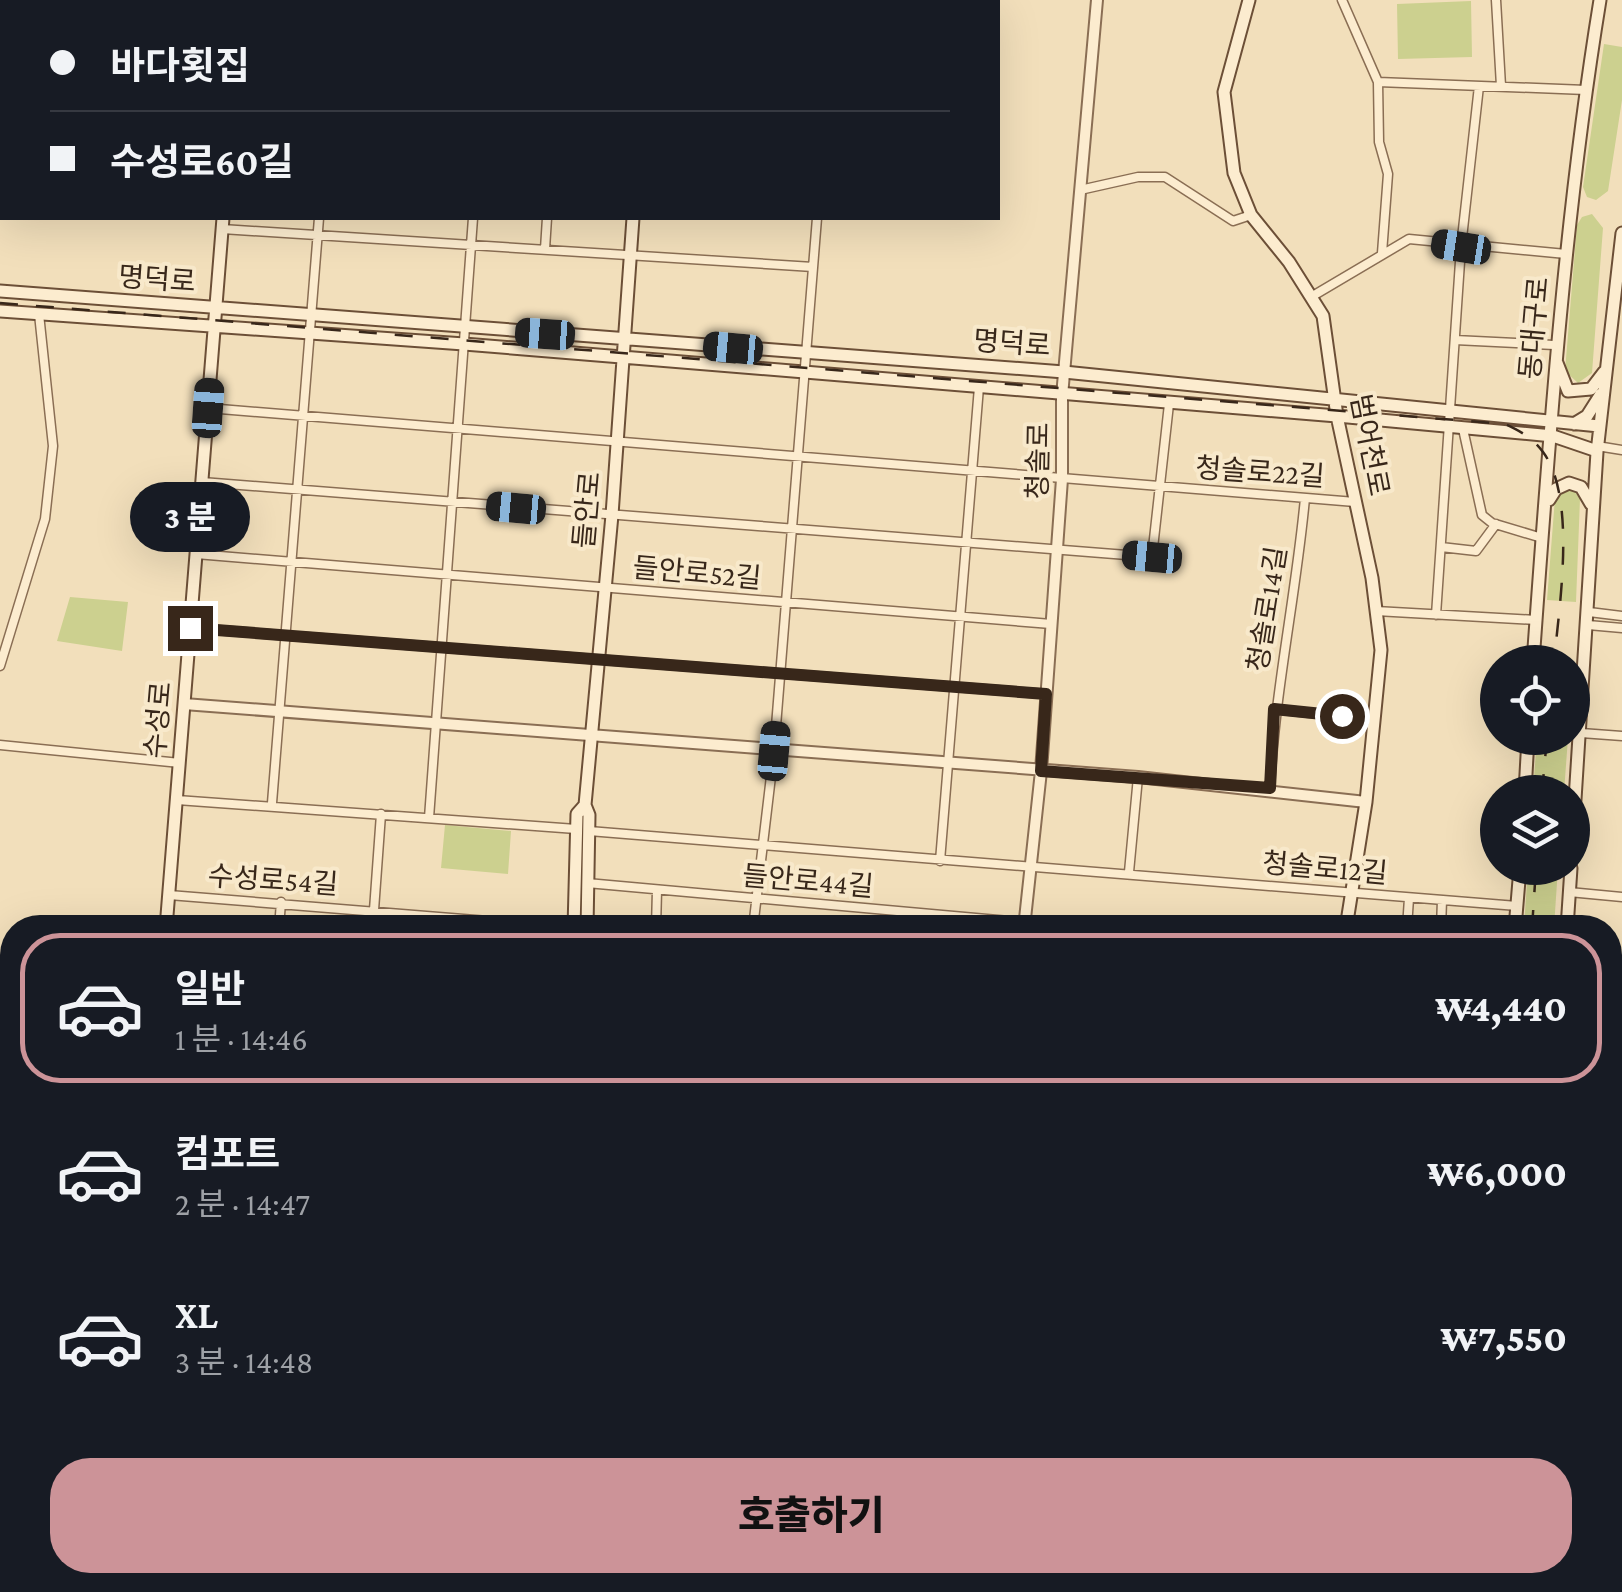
<!DOCTYPE html>
<html lang="ko">
<head>
<meta charset="utf-8">
<style>
	:root { --surface:#171b24; --page:#242831; --text:#f1f3f6; --muted:#9ea1a6; --line:#363941; --accent:#cc9398 }
	body { margin:0; font-family:"Crimson Pro","Noto Sans KR",serif; background:var(--page); color:var(--text); height:100vh; display:flex; flex-direction:column; font-size:38px; white-space:nowrap }
	* { box-sizing:border-box; margin:0 }
	p { font-size:32px; color:var(--muted) }
	.icon { flex:none; width:55px; height:55px; fill:none; stroke:currentColor; stroke-width:2; stroke-linecap:round; stroke-linejoin:round }
	.map { position:relative; flex:1; overflow:hidden }
	.side { position:absolute; left:0px; top:915px; width:1622px; height:678px; display:flex; flex-direction:column; background:var(--surface); border-radius:40px 40px 0 0; box-shadow:0 10px 40px #0002 }
	.side>* { flex:none }
	.banner { position:absolute; left:0px; top:0px; width:1000px; height:220px; box-shadow:0 10px 40px #0002; display:grid; align-content:center; height:220px; padding:0 50px; background:var(--surface) }
	.buttons { position:absolute; left:1480px; top:645px; display:grid; gap:20px }
	.buttons a { display:grid; place-items:center; width:110px; height:110px; border-radius:50%; background:var(--surface); box-shadow:0 10px 40px #0002; font-size:50px }
	.end { position:absolute; width:45px; height:45px; margin:-22px; border:12px solid #38271a; background:#fff; box-shadow:0 0 0 5px #fff }
	.from { border-radius:50% }
	.bubble { position:absolute; height:70px; border-radius:35px; background:var(--surface); box-shadow:0 10px 40px #0002; font-size:32px; font-weight:800; line-height:70px; text-align:center }
	.car { position:absolute; width:30px; height:60px; margin:-30px -15px; border-radius:12px; box-shadow:0 0 8px 2px #0007; background:linear-gradient(#222 24%,#8ab4d8 0 40%,#222 0 76%,#8ab4d8 0 86%,#222 0) }
	.banner b { display:flex; align-items:center; gap:35px; height:95px; font-size:38px }
	.banner b+b { border-top:2px solid var(--line) }
	.banner i { width:25px; height:25px; background:var(--text) }
	ul { padding:18px 0 0; list-style:none }
	li { display:flex; align-items:center; gap:30px; height:150px; margin:0 20px 15px; padding:0 30px; border:5px solid transparent; border-radius:40px }
	li div { flex:1 }
	li b { display:block; font-size:38px }
	li em { font-style:normal; font-weight:800 }
	li.on { border-color:var(--accent) }
	li>.icon { width:90px; height:90px; stroke-width:1.5 }
	.button { display:flex; gap:20px; margin-top:auto; padding:20px 50px }
	.button a { flex:1; height:115px; border-radius:40px; background:var(--accent); color:#111; font-size:40px; font-weight:800; line-height:115px; text-align:center }
	.map>svg:first-child { display:block }
	.green { fill:#ccd08f }
	.lines { fill:none; stroke-linecap:round; stroke-linejoin:round }
	.minor-casing { stroke:#8a6e54; stroke-width:11 }
	.tertiary-casing { stroke:#8a6e54; stroke-width:14 }
	.secondary-casing { stroke:#6c4f37; stroke-width:15 }
	.minor { stroke:#fceccf; stroke-width:8 }
	.tertiary { stroke:#fceccf; stroke-width:10 }
	.secondary { stroke:#fceccf; stroke-width:11 }
	.rail { stroke:#38271a; stroke-width:2.5; stroke-dasharray:18 18; stroke-linecap:butt }
	.route { stroke:#38271a; stroke-width:12 }
	.labels { text-anchor:middle; dominant-baseline:central; stroke-width:8; stroke-linejoin:round; paint-order:stroke }
	.street-label { font-size:28px; fill:#38271a; stroke:#f8e9cb }
</style>
</head>
<body>
<div class="map">
<svg width="1622" height="1592" viewBox="0 0 1622 1592">
	<rect width="100%" height="100%" fill="#f2dfbb"/>
	<path class="green" d="M1471 1 1472 57 1398 59 1397 4Z
		M1604 44 1622 47V100L1608 191 1596 200 1587 197 1583 187Z
		M1592 214 1603 228 1592 373 1578 383 1565 371 1577 225 1582 217Z
		M1565 488 1573 489 1580 499 1576 602 1547 600 1555 498Z
		M70 597 128 602 122 651 57 641Z
		M1537 738H1568L1564 792H1533Z
		M445 825 511 831 508 874 441 868Z
		M1528 868H1558L1554 927H1524Z
		M1610 1323H1622V1520L1610 1519Z"/>
	<g class="lines">
		<g class="minor-casing">
			<path id="minor" d="M52 0 53 2
				M363 0 392 2
				M1342 0 1378 82 1586 90
				M1496 0 1501 86
				M338 2V0
				M492 2V0
				M835 2V0
				M1378 82 1379 142 1388 174 1382 253
				M0 137 2 138
				M1080 190 1138 177H1165L1233 221 1251 215
				M0 201 2 199
				M222 229 813 267
				M545 249 547 218
				M1311 297 1409 239 1566 254
				M1455 340 1554 345
				M208 408 1355 502
				M1463 429 1482 515 1492 523 1542 538
				M1597 446 1622 450
				M202 482 1152 557 1169 404
				M1441 547 1476 551 1496 524
				M196 554 1051 624
				M1376 611 1536 620
				M1589 612 1622 616
				M1436 615 1461 247 1479 86
				M1588 625 1622 628
				M190 628 1046 694
				M0 666 45 519 53 446 39 314
				M1274 709 1374 720
				M1581 733 1622 736
				M0 745 180 763
				M1270 788C1275 689 1296 596 1305 498
				M177 800 576 829
				M272 803 319 218
				M429 818 473 218
				M589 831 1517 906
				M940 861 979 387
				M1129 872 1138 777
				M587 883 1086 928
				M1569 892 1622 897
				M169 895 573 928
				M374 910 381 814
				M279 928 281 902
				M656 928 657 890
				M753 928 774 751 817 218
				M1407 928 1409 898
				M1441 928 1442 900
				M0 960 12 961
				M1610 981H1622
				M1610 1058 1622 1059
				M0 1097 12 1101
				M1622 1158 1616 1231H1622
				M0 1241 12 1242
				M1610 1317 1622 1318
				M0 1489 12 1490
				M1610 1543 1622 1544
				M259 1580 452 1592
				M466 1580V1592
				M1350 1580 1455 1592
				M694 1585 791 1592
				M186 1592 187 1580
				M228 1592 229 1580
				M508 1592 509 1580
				M969 1592 970 1580
				M1026 1592 1027 1580
				M1083 1592 1084 1580
				M1346 1592V1580"/>
		</g>
		<g class="tertiary-casing">
			<path id="tertiary" d="M184 704 1138 777 1366 802
				M1024 928 1041 771 1062 479V396L1097 0
				M0 1380H12
				M656 1580V1592"/>
		</g>
		<g class="secondary-casing">
			<path id="secondary" d="M1249 0 1224 92 1234 173 1251 215 1289 262 1323 316 1337 416 1372 578 1381 650 1366 802 1346 928
				M240 2V0
				M649 2 650 0
				M0 291 1064 372 1599 426
				M0 311 464 344 1337 416 1553 436 1597 451
				M1557 363 1568 391 1591 389 1604 372
				M1574 424 1587 416 1601 394
				M1549 500 1556 489 1569 483 1581 487 1591 504
				M1533 662C1549 441 1564 220 1600 0
				M1525 792 1528 738
				M1572 847 1597 452 1622 233
				M166 928 223 218
				M574 928 577 814 585 805
				M587 928 589 815 585 805 612 515 633 218
				M1515 928 1520 868
				M1567 928 1571 868
				M585 1580V1592
				M1512 1580 1515 1592
				M114 1592 115 1580
				M1462 1592 1463 1580"/>
		</g>
		<use href="#minor" class="minor"/>
		<use href="#tertiary" class="tertiary"/>
		<use href="#secondary" class="secondary"/>
		<path class="rail" d="M0 303 1505 424C1520 431 1533 438 1543 452 1577 498 1559 607 1554 662
			M1542 792 1547 738
			M1532 928 1536 868
			M1475 1592 1476 1580"/>
	</g>
	<g class="lines">
		<path class="route" d="M190 628 1046 694 1041 771 1270 788 1274 709 1342 716"/>
	</g>
	<g class="labels">
		<g class="street-label">
			<text transform="translate(157 279) rotate(4)">명덕로</text>
			<text transform="translate(1534 328) rotate(-85)">동대구로</text>
			<text transform="translate(1012 343) rotate(4)">명덕로</text>
			<text transform="translate(1370 445) rotate(79)">범어천로</text>
			<text transform="translate(1038 461) rotate(-89)">청솔로</text>
			<text transform="translate(1260 472) rotate(4)">청솔로22길</text>
			<text transform="translate(587 510) rotate(-85)">들안로</text>
			<text transform="translate(697 573) rotate(5)">들안로52길</text>
			<text transform="translate(1267 609) rotate(-81)">청솔로14길</text>
			<text transform="translate(158 720) rotate(-85)">수성로</text>
			<text transform="translate(1325 868) rotate(5)">청솔로12길</text>
			<text transform="translate(273 880) rotate(4)">수성로54길</text>
			<text transform="translate(808 881) rotate(5)">들안로44길</text>
		</g>
	</g>
</svg>
<div class="buttons">
<a><svg class="icon" aria-label="locate" viewBox="0 0 24 24"><circle cx="12" cy="12" r="6"/><path d="M12 2v4M12 18v4M2 12h4M18 12h4"/></svg></a>
<a><svg class="icon" aria-label="layers" viewBox="0 0 24 24"><path d="M12 4l9 5-9 5-9-5zM3 14l9 5 9-5"/></svg></a>
</div>
<i class="end from" style="left:1342px;top:716px"></i>
<i class="end" style="left:190px;top:628px"></i>
<div class="bubble" style="left:130px;top:482px;width:120px">3 분</div>
<i class="car" style="left:1461px;top:247px;rotate:279deg"></i>
<i class="car" style="left:545px;top:334px;rotate:274deg"></i>
<i class="car" style="left:733px;top:348px;rotate:275deg"></i>
<i class="car" style="left:208px;top:408px;rotate:4deg"></i>
<i class="car" style="left:516px;top:508px;rotate:275deg"></i>
<i class="car" style="left:1152px;top:557px;rotate:275deg"></i>
<i class="car" style="left:774px;top:751px;rotate:5deg"></i>
<div class="banner">
<b><i class="from"></i>바다횟집</b>
<b><i></i>수성로60길</b>
</div>
<section class="side">
<ul>
<li class="on"><svg class="icon" aria-label="car" viewBox="0 0 24 24"><path d="M5 17H2v-5l4-1 3-4h7l3 4 3 1v5h-3M9 17h6M6 11h13"/><circle cx="7" cy="17" r="2"/><circle cx="17" cy="17" r="2"/></svg><div><b>일반</b><p>1 분 · 14:46</p></div><em>₩4,440</em></li>
<li><svg class="icon" aria-label="car" viewBox="0 0 24 24"><path d="M5 17H2v-5l4-1 3-4h7l3 4 3 1v5h-3M9 17h6M6 11h13"/><circle cx="7" cy="17" r="2"/><circle cx="17" cy="17" r="2"/></svg><div><b>컴포트</b><p>2 분 · 14:47</p></div><em>₩6,000</em></li>
<li><svg class="icon" aria-label="car" viewBox="0 0 24 24"><path d="M5 17H2v-5l4-1 3-4h7l3 4 3 1v5h-3M9 17h6M6 11h13"/><circle cx="7" cy="17" r="2"/><circle cx="17" cy="17" r="2"/></svg><div><b>XL</b><p>3 분 · 14:48</p></div><em>₩7,550</em></li>
</ul>
<div class="button"><a>호출하기</a></div>
</section>
</div>
</body>
</html>
